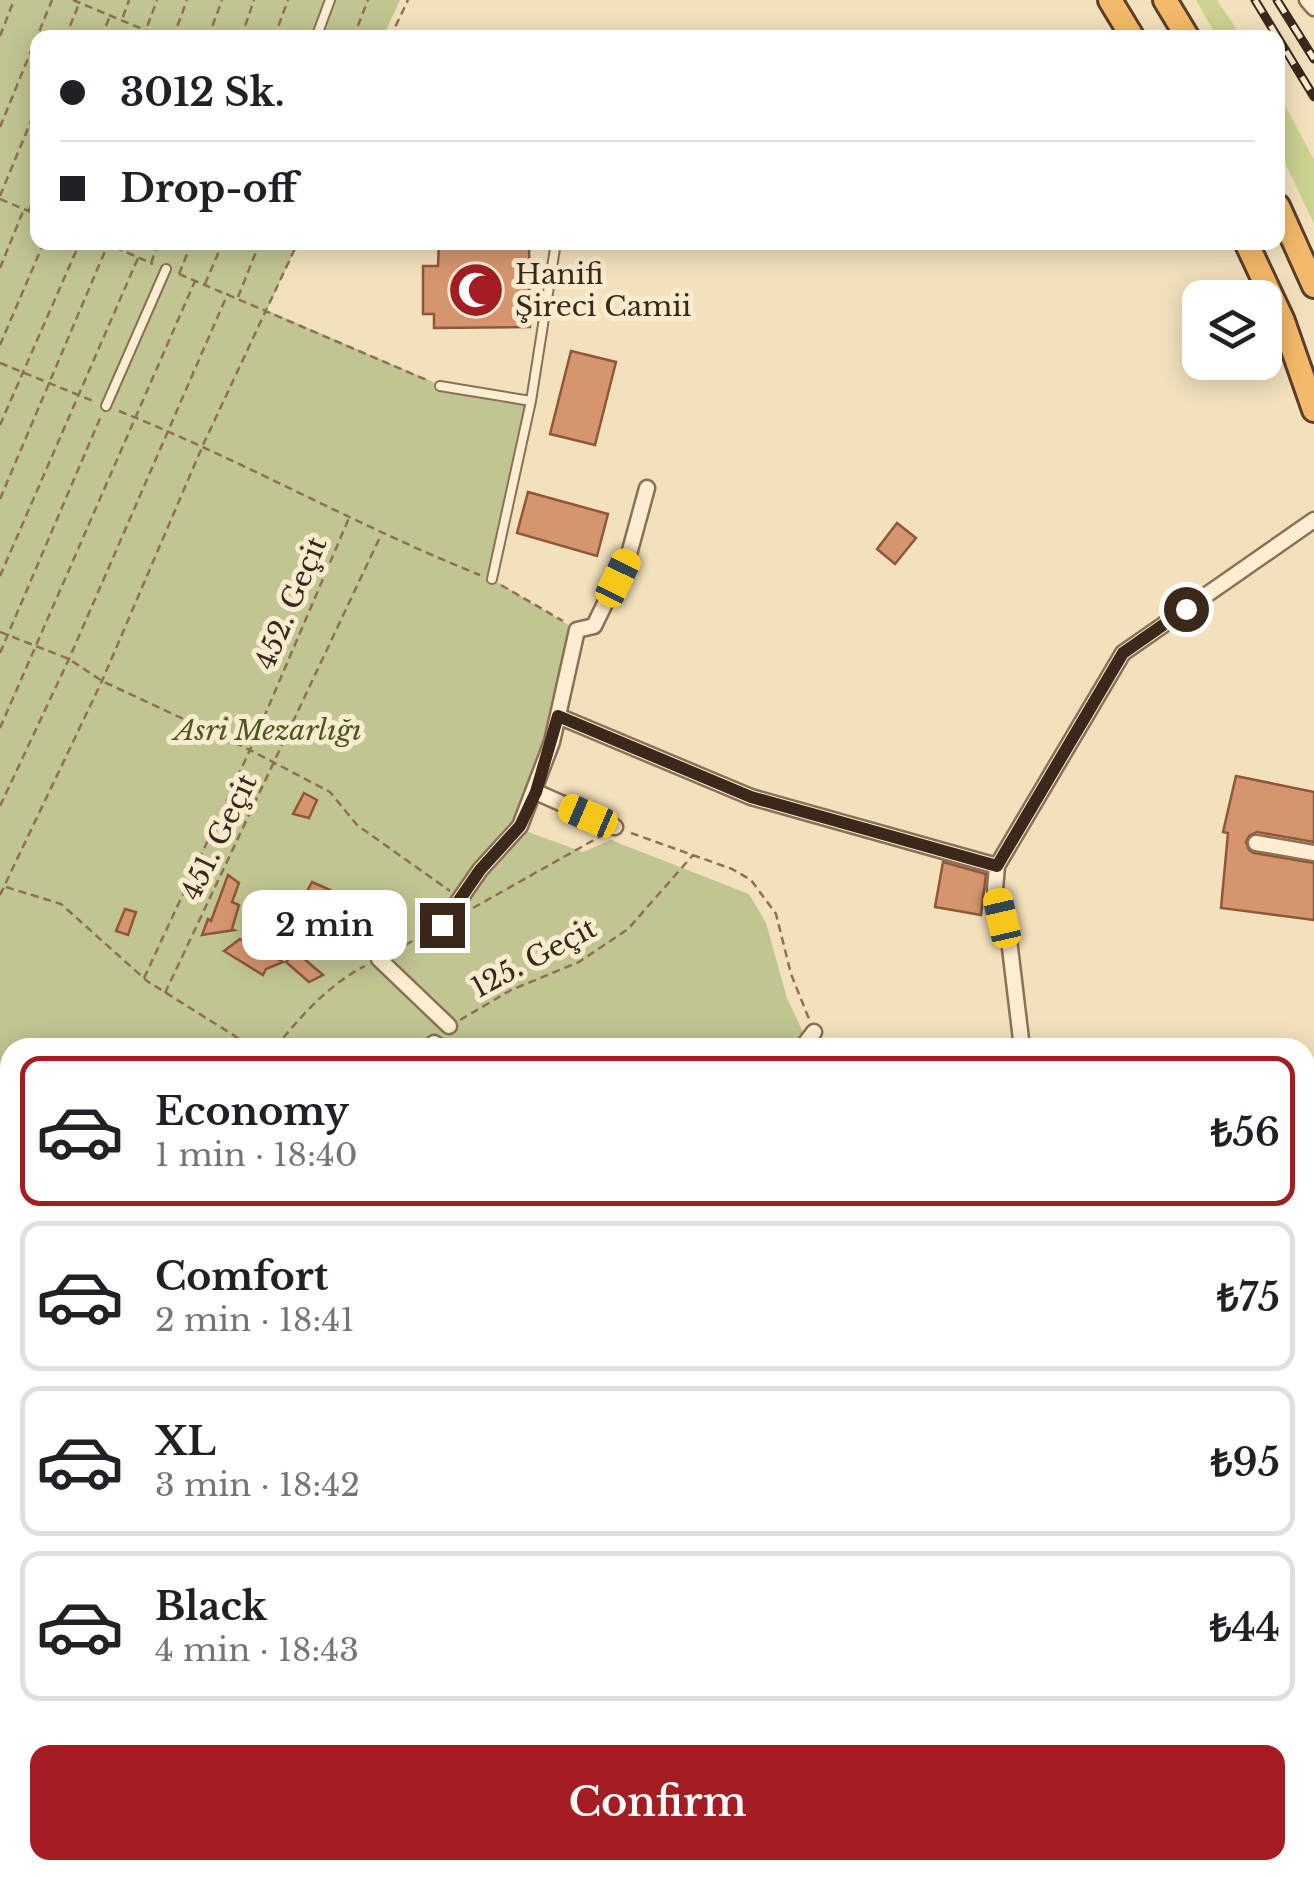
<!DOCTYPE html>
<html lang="en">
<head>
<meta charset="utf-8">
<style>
	:root { --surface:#fff; --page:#f2f2f2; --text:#202124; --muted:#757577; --line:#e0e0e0; --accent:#a31d23 }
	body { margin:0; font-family:"Libre Baskerville",serif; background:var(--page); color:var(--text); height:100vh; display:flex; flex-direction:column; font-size:38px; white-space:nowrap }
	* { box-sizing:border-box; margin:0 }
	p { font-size:32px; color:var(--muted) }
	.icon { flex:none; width:55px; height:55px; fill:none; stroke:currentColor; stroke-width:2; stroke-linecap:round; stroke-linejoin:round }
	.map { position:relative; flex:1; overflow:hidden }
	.side { position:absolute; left:0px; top:1038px; width:1315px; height:842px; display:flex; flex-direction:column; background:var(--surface); border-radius:30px 30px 0 0; box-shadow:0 5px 25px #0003 }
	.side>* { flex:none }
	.guide { position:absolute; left:30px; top:30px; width:1255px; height:220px; border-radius:20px; box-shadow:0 5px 25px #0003; display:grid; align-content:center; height:220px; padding:0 30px; background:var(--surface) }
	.controls { position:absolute; left:1182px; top:280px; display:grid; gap:20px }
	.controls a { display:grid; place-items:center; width:100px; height:100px; border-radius:20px; background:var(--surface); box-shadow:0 5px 25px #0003; font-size:50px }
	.end { position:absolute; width:45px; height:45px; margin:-22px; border:12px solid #3a291b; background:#fff; box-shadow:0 0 0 5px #fff }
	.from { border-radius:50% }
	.bubble { position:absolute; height:70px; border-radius:20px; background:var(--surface); box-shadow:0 5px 25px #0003; font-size:32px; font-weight:600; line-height:70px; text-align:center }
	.car { position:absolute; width:30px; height:60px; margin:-30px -15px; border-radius:12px; box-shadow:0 0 8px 2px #0007; background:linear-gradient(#f5c518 24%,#345 0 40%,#f5c518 0 76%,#345 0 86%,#f5c518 0) }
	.guide b { display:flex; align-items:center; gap:35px; height:95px; font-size:38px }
	.guide b+b { border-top:2px solid var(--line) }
	.guide i { width:25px; height:25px; background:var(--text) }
	ul { padding:18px 0 0; list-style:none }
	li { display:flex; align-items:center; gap:30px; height:150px; margin:0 20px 15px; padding:0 10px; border:5px solid var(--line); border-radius:20px }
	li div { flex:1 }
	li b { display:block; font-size:38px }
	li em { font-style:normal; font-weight:600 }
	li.on { border-color:var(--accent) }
	li>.icon { width:90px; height:90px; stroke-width:1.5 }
	.button { display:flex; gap:20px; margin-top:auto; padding:20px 30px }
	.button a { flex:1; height:115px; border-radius:20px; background:var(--accent); color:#fff; font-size:40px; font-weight:600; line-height:115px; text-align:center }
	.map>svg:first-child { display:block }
	.green { fill:#ccd290 }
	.cemetery { fill:#c1c591 }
	.building { fill:#d5966f; stroke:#8f5737; stroke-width:2.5 }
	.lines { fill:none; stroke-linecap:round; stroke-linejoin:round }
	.service-casing { stroke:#8d7054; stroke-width:12 }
	.minor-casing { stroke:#8d7054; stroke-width:19 }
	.trunk-casing { stroke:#5a3e29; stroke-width:28 }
	.path { stroke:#8d7054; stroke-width:2.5; stroke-dasharray:8 5; stroke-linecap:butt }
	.service { stroke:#fdeed1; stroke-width:8 }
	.minor { stroke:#fdeed1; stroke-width:14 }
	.trunk { stroke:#f4b96a; stroke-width:22 }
	.rail-casing { stroke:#3a291b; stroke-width:9 }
	.rail { stroke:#f9ebce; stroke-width:5; stroke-dasharray:15; stroke-linecap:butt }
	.route { stroke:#3a291b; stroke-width:12 }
	.labels { text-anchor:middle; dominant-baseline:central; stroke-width:10; stroke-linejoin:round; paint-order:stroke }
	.poi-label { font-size:28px; fill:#3a291b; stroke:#f9ebce; text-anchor:start }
	.street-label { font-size:28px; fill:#3a291b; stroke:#f9ebce }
	.park-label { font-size:28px; font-style:italic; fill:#4d591f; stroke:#f9ebce }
</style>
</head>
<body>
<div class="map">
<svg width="1314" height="1878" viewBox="0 0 1314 1878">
	<rect width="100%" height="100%" fill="#f3e1bd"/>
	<path class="green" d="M1196 0H1217L1242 37H1217Z
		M1278 92 1314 160V224L1278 148Z"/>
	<path class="cemetery" d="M0 0H400L383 37 38 38V242L298 243 267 310 447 388 529 405 492 579 577 630 520 829 583 852 611 840 749 894 766 923 787 998 810 1047 10 1048V1870H1187L1189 1878H0Z"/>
	<path class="building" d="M439 242H529L530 327 434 328V314H423V266H438Z
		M571 351 616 362 595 445 550 434Z
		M528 492 608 514 597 556 517 533Z
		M897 523 916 538 895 564 877 549Z
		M1236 776 1314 792V842L1257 832 1249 836 1246 842 1249 850 1254 853 1314 863V920L1221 908 1228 833 1223 832Z
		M304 793 317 800 309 818 293 814Z
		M943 862 986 874 981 915 935 907Z
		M228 875 239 883 232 902 239 905 232 929 234 930 202 935 208 919 211 921Z
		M312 882 330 890 326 903 304 897Z
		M125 909 136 912 128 935 116 931Z
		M240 939 283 962 266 969 263 975 224 951Z
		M295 951 323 975 309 982 286 962Z"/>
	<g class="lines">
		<g class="service-casing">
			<path id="service" d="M316 38 330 0
				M440 386 531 401 492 579
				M531 401 556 242
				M106 406 166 269"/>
		</g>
		<g class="minor-casing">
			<path id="minor" d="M1307 0 1314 8
				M558 716 751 797 997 866
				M536 792 615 827
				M1256 843 1314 853
				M442 925 480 870 520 826 552 742 577 630 594 626 629 554 647 488
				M379 959 449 1026
				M434 1043 442 1048
				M802 1048 814 1032
				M1022 1048 1008 931 995 889 997 866 1123 653 1314 520
				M1305 1270 1314 1268
				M1305 1643 1314 1641"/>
		</g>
		<g class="trunk-casing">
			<path id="trunk" d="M1110 0 1133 38
				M1165 0 1188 38
				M1278 206 1314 286
				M1246 242 1283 321 1314 410"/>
		</g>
		<path class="path" d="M73 0 164 38
			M123 17 129 0
			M0 36 14 0
			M65 38 79 4
			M101 38 110 16
			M143 38 157 0
			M173 38 187 0
			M208 38 222 0
			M241 38 254 0
			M274 38 288 0
			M353 38 368 0
			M390 38 408 0
			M0 127 52 0
			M0 196 38 104
			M0 199 38 215
			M29 210 38 190
			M103 242 153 264
			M151 263 159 242
			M0 268 24 209
			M179 274 429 381
			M179 274 192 242
			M205 284 223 242
			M238 297 260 242
			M0 345 44 242
			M0 363 93 401
			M119 411C242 460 357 526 480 575
			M0 425 80 242
			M0 499 108 244
			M0 576 138 258
			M501 585 563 621
			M0 632 69 659 102 681 250 750 330 792 357 825 450 891
			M0 653 101 416
			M0 728 195 281
			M0 806 69 659 228 293
			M631 833 732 869 751 880 776 914 791 974 809 1019
			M6 887 61 904 147 981 254 1048
			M0 895 102 681 203 445 298 242
			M473 908 601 836
			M394 951 431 931
			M144 978 250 750 349 518
			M165 993 381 535
			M460 1020 511 990 579 962 628 929 693 855
			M275 1048C300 1017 329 984 365 966
			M0 1180 10 1187
			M0 1519 10 1489
			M0 1566 10 1569
			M0 1591 10 1594
			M0 1636 10 1639
			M0 1674 10 1677
			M0 1707 10 1710
			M0 1750 10 1753
			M0 1788 10 1792
			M0 1830 10 1833
			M135 1870 161 1878
			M289 1870 312 1878
			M711 1870 730 1878
			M771 1870 775 1878
			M1164 1870 1168 1878
			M0 1871 24 1878
			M192 1878 195 1870
			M344 1878 348 1870
			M399 1878 402 1870
			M545 1878 548 1870
			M628 1878 631 1870
			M703 1878 705 1870
			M947 1878 948 1870
			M976 1878 977 1870
			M1006 1878 1007 1870
			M1036 1878 1038 1870"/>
		<use href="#service" class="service"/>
		<use href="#minor" class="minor"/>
		<use href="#trunk" class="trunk"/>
		<g class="rail-casing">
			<path id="rail" d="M1255 0 1314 97
				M1277 0 1314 59"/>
		</g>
		<use href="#rail" class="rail"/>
	</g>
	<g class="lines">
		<path class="route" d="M442 925 480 870 520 826 536 792 558 716 751 797 997 866 1123 653 1186 609"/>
	</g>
	<defs>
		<g id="mosque-disc" transform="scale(2.875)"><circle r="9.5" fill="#a31d23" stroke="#f9ebce"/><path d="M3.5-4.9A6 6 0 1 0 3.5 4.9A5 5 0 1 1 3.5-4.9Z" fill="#fff"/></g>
	</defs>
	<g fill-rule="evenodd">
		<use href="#mosque-disc" x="476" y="290"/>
	</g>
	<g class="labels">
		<g class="poi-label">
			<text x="515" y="274">Hanifi<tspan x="515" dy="32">Şireci Camii</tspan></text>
		</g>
		<g class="street-label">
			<text transform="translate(291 603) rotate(-67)">452. Geçit</text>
			<text transform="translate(219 837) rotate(-64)">451. Geçit</text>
			<text transform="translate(534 958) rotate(-28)">125. Geçit</text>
		</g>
		<g class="park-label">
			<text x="268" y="730">Asri Mezarlığı</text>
		</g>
	</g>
</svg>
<div class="controls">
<a><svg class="icon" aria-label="layers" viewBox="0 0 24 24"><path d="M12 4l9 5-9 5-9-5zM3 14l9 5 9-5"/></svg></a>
</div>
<i class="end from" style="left:1186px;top:609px"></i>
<i class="end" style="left:442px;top:925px"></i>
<div class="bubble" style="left:242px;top:890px;width:165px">2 min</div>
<i class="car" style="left:618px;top:578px;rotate:26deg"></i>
<i class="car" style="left:588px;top:816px;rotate:293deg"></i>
<i class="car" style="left:1002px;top:918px;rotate:347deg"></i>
<div class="guide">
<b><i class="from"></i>3012 Sk.</b>
<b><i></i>Drop-off</b>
</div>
<section class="side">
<ul>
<li class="on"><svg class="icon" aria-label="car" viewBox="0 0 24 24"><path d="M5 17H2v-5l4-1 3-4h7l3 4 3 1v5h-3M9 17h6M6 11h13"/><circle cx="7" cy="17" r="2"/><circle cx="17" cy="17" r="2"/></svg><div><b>Economy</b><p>1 min · 18:40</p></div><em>₺56</em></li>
<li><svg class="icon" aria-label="car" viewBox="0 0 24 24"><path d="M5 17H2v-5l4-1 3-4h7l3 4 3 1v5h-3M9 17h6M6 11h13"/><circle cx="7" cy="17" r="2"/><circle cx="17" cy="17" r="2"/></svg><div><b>Comfort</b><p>2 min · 18:41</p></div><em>₺75</em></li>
<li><svg class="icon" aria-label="car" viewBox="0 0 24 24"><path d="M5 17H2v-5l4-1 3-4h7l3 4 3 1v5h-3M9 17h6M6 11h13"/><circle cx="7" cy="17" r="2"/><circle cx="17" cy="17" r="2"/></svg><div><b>XL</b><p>3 min · 18:42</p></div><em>₺95</em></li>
<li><svg class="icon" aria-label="car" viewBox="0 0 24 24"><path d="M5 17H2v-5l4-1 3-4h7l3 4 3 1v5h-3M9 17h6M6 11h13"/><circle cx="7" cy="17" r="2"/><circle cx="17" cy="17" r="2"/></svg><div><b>Black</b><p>4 min · 18:43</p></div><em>₺44</em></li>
</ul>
<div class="button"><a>Confirm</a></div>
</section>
</div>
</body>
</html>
